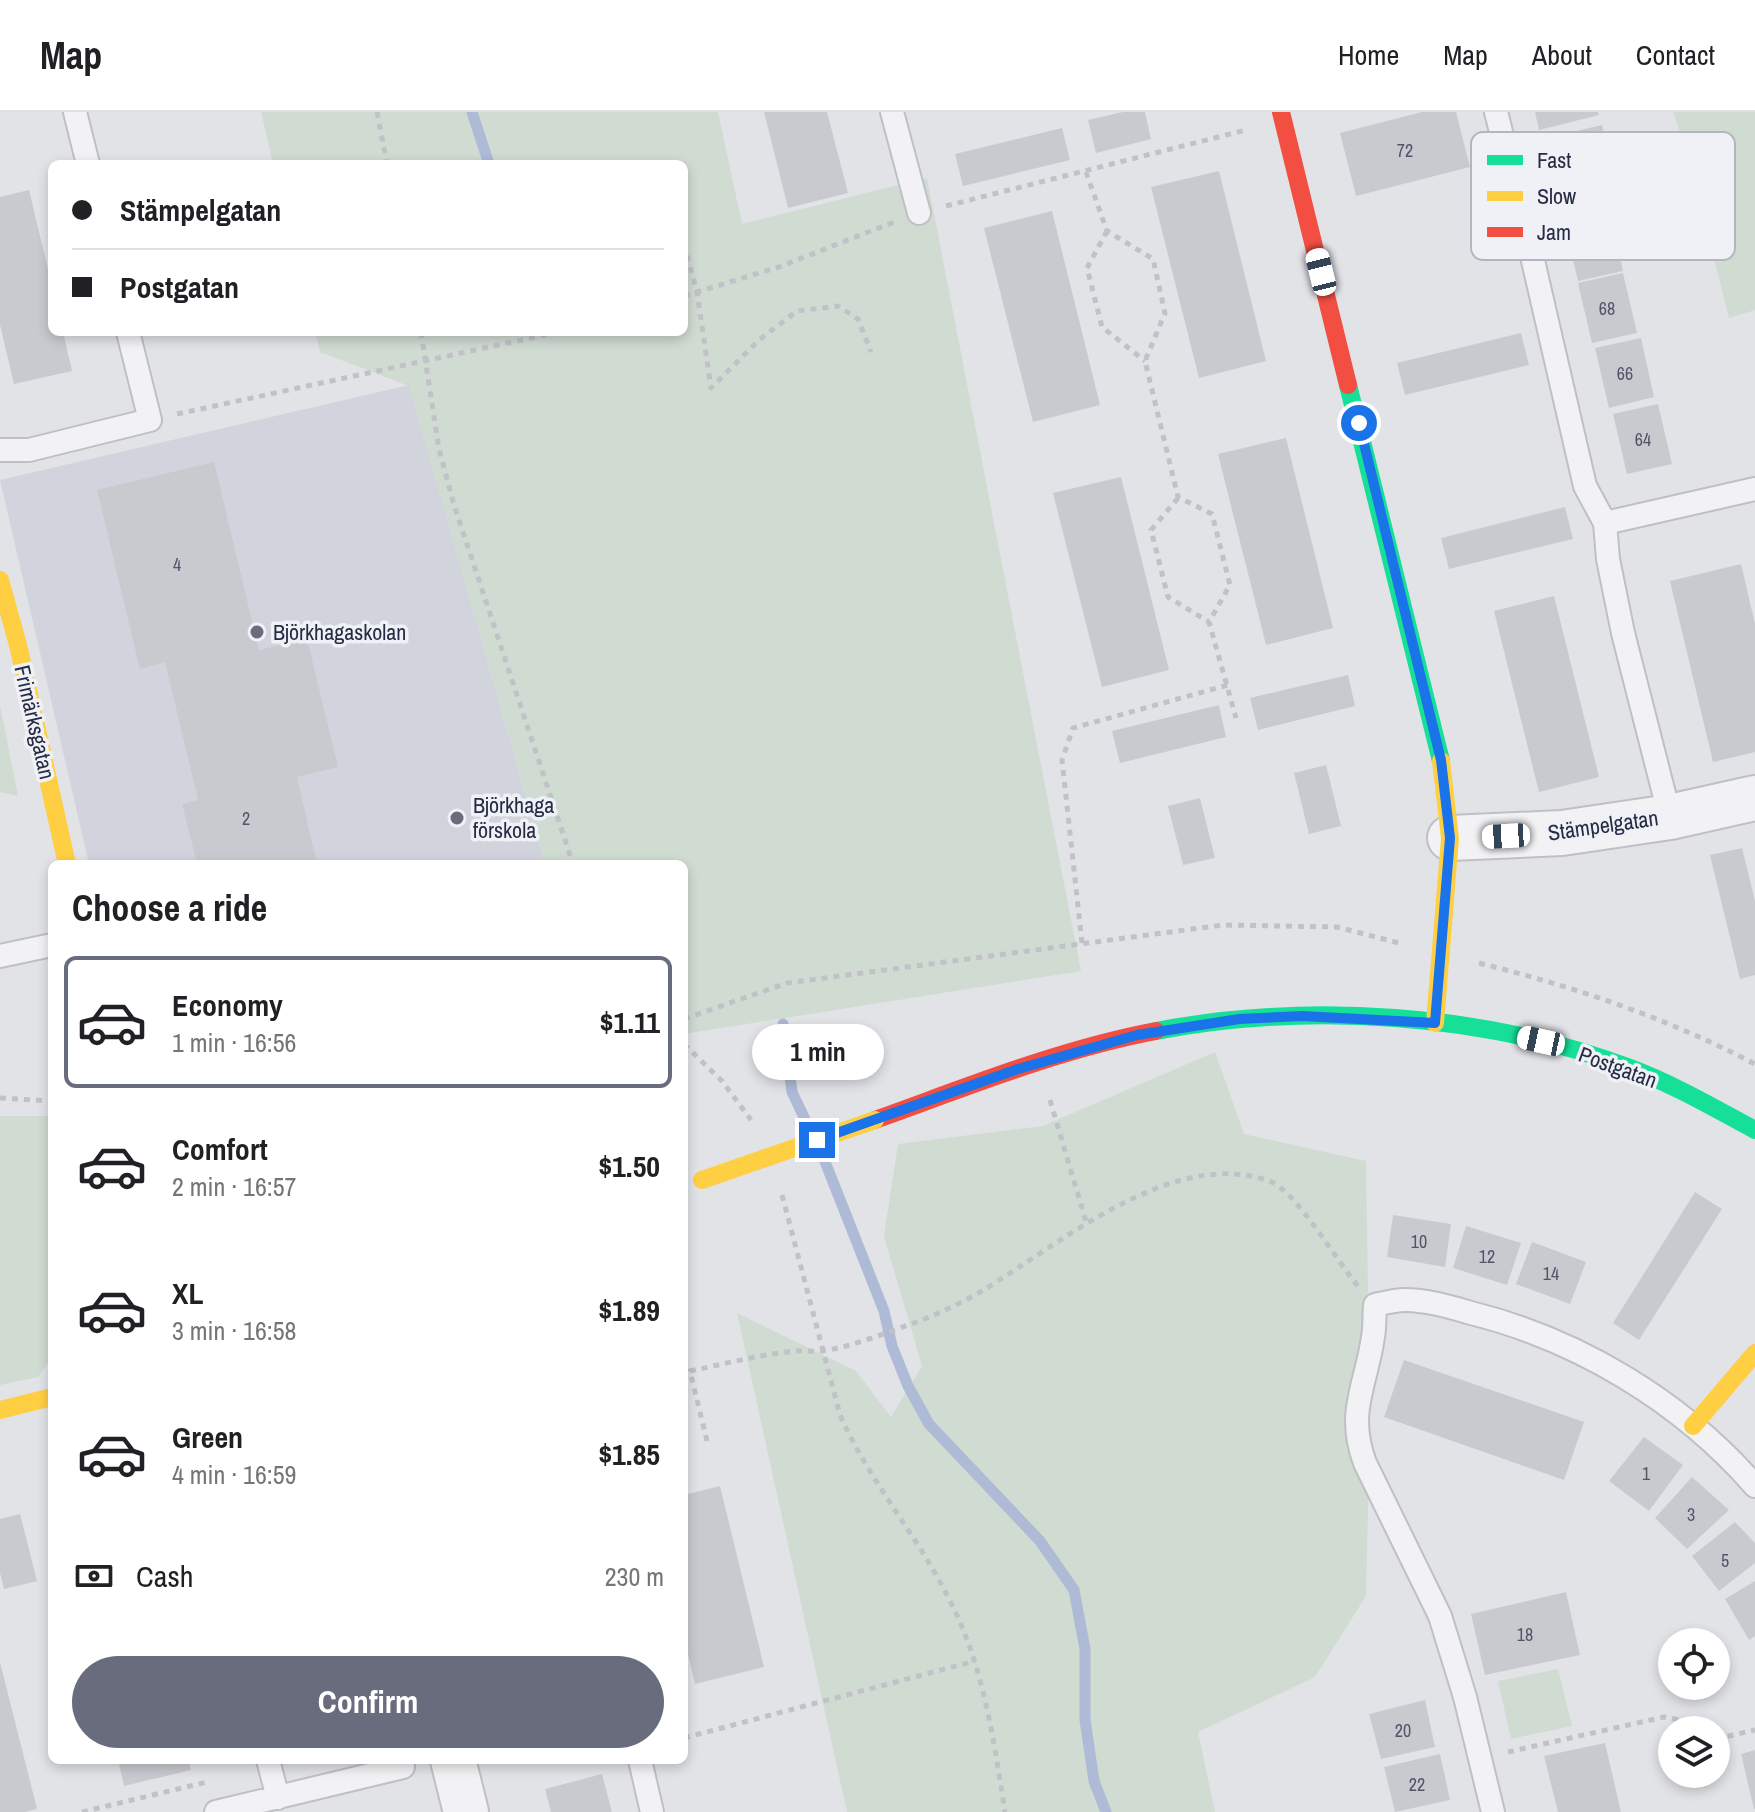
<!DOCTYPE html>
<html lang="en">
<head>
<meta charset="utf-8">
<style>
	:root { --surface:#fff; --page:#f6f6f6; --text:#202124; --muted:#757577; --line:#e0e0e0; --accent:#686c7c }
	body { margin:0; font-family:"Archivo Narrow",sans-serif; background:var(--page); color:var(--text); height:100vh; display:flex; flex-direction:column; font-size:30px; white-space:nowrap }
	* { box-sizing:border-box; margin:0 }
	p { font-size:26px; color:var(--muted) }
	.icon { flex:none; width:44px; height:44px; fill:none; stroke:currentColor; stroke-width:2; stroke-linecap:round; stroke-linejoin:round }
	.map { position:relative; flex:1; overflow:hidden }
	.details { position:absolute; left:48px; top:748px; width:640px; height:904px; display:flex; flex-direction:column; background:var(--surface); border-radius:12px; box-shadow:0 4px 12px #0003 }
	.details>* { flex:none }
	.banner { position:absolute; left:48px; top:48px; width:640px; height:176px; border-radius:12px; box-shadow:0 4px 12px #0003; display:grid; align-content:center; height:176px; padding:0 24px; background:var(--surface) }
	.fabs { position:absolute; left:1658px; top:1516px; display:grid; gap:16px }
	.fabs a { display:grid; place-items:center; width:72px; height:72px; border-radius:50%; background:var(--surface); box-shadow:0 4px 12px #0003; font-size:40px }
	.end { position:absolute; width:36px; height:36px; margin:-18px; border:10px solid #1a73e8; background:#fff; box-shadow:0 0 0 4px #fff }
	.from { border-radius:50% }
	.bubble { position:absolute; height:56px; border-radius:28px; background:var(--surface); box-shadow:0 4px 12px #0003; font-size:26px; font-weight:700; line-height:56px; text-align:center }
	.car { position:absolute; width:24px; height:48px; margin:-24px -12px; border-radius:10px; box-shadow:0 0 6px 2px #0007; background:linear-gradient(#fff 24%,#345 0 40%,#fff 0 76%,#345 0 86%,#fff 0) }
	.banner b { display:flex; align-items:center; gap:28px; height:76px; font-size:30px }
	.banner b+b { border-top:2px solid var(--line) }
	.banner i { width:20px; height:20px; background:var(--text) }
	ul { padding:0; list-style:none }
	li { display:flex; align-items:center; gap:24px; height:132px; margin:0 16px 12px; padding:0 8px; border:4px solid transparent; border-radius:12px }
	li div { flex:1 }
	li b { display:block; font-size:30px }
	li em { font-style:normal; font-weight:700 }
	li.on { border-color:var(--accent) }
	li>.icon { width:72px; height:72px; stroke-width:1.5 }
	h2 { padding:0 24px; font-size:36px; line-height:96px }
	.pay { display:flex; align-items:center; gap:20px; height:88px; padding:0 24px; font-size:30px }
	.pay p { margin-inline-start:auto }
	.button { display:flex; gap:16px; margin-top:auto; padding:16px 24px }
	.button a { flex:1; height:92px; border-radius:48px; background:var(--accent); color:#fff; font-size:32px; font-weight:700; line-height:92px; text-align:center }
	header { display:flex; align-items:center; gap:48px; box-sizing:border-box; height:112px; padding:0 40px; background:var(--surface); border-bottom:2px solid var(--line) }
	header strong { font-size:38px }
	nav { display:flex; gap:44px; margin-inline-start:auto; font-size:28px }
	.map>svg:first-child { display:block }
	.built { fill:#d2d4dd }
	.green { fill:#d0dbd2 }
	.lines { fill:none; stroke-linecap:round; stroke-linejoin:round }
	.stream { stroke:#aebad6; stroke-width:11 }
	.building { fill:#c9cad0 }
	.lane-casing { stroke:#bfc0c5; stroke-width:26 }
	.street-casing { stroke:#bfc0c5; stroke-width:48 }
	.path { stroke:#c0c2c8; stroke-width:5; stroke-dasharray:6 6; stroke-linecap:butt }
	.lane { stroke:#f2f2f4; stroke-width:22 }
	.street { stroke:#f2f2f4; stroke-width:44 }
	.fast { stroke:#16e098; stroke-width:18 }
	.slow { stroke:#ffcf43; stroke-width:18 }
	.jam { stroke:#f24e42; stroke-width:18 }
	.slow-bridge { stroke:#ffcf43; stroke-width:18 }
	.route { stroke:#1a73e8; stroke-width:10 }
	.poi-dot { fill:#686c7c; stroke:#eff1f7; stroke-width:3 }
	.labels { text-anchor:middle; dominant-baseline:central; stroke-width:7; stroke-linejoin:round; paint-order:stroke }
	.number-label { font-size:18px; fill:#505568 }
	.poi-label { font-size:22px; fill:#262c43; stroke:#eff1f7; text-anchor:start }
	.street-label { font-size:22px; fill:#262c43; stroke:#eff1f7 }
	.key { fill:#eff1f7; stroke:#b3b6c1; stroke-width:2 }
	.key-label { font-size:22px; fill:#262c43 }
</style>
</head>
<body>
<header>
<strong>Map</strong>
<nav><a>Home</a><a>Map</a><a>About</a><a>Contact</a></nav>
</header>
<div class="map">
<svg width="1755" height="1700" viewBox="0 0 1755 1700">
	<rect width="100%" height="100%" fill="#e2e3e7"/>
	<path class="built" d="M409 273 545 752H89L0 368Z"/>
	<path class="green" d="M261 0H718L742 112 927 66 1081 859 684 922V752H545L409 274 320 240 315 220H684V52H273Z
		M1673 0H1755V198L1729 206 1690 49Z
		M0 593 18 684 0 680Z
		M1215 940 1244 1022 1366 1049 1370 1309 1366 1484 1315 1565 1198 1620 1215 1700H847L737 1201 856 1259 891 1305 922 1254 884 1124 898 1032 1043 1014Z
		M0 1004H52V1245L38 1265 0 1273Z
		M1558 1557 1572 1614 1511 1627 1498 1569Z"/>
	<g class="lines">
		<path class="stream" d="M472 0 489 52
			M783 912 792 980 812 1022
			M820 1037 884 1199 892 1234 908 1274 929 1312 1040 1429 1074 1478 1085 1537V1608L1094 1669 1106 1700"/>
	</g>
	<path class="building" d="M764 0H827L848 81 788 96Z
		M1123 0H1145L1151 27 1096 41 1088 8Z
		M1422 0H1456L1470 55 1356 84 1340 21Z
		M1535 0H1598L1599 3 1539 18Z
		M1602 13 1613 57 1554 72 1542 27Z
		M1062 16 1070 48 963 74 955 42Z
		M1219 59 1266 249 1199 266 1151 75Z
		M29 78 52 174V220H63L72 259 14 272 0 213V85Z
		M1052 99 1100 293 1033 310 984 116Z
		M1609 99 1623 159 1578 169 1564 109Z
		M1623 161 1637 221 1592 231 1578 171Z
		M1521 221 1529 253 1405 283 1397 251Z
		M1641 226 1654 285 1609 296 1595 236Z
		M1658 292 1672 352 1627 362 1613 302Z
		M1286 326 1333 516 1266 533 1218 342Z
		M214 350 259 538 307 527 338 655 297 665 317 752H197L182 692 198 688 165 550 140 557 97 378Z
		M1121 365 1169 558 1102 575 1053 381Z
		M1565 395 1573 427 1449 457 1441 426Z
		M1741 452 1755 512V640L1713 650 1670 469Z
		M1554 484 1599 665 1539 680 1494 499Z
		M1348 563 1355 594 1258 618 1250 586Z
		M1219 593 1226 625 1120 651 1112 619Z
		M1326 653 1341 714 1309 722 1294 661Z
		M1200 686 1215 746 1183 753 1168 694Z
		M1742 736 1755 789V863L1740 867 1710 743Z
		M1695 1080 1722 1097 1639 1228 1613 1211Z
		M1393 1103 1451 1112 1445 1155 1387 1145Z
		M1466 1114 1521 1131 1507 1173 1453 1156Z
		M1532 1130 1586 1150 1570 1192 1516 1172Z
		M1404 1248 1584 1310 1564 1368 1384 1305Z
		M1644 1325 1683 1353 1649 1399 1609 1369Z
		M1692 1365 1729 1398 1687 1437 1655 1406Z
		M720 1374 764 1555 695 1572 684 1524V1383Z
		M20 1402 37 1469 4 1477 0 1461V1407Z
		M1735 1410 1755 1431V1451L1719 1479 1692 1444Z
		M1755 1469V1524L1749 1528 1725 1487Z
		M1566 1480 1580 1543 1485 1563 1471 1502Z
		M0 1550 37 1697 25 1700H0Z
		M1425 1588 1435 1635 1381 1647 1369 1602Z
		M1605 1631 1621 1700H1558L1544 1644Z
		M1755 1638V1697H1754L1741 1642Z
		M1440 1642 1450 1688 1395 1700 1384 1655Z
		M118 1648H188L191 1658 124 1674Z
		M602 1662 612 1700H551L545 1677Z"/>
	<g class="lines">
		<g class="lane-casing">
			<path id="lane" d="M75 0 88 52
				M892 0 919 101
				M1496 0 1528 127 1585 374 1605 411 1608 447 1623 521 1670 705
				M0 338H29L150 308 128 220
				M1605 411 1755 377
				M0 844 52 833
				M268 1648 278 1686
				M640 1648 652 1700
				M216 1700 403 1655
				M1493 1700 1465 1585 1440 1504 1365 1351C1346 1300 1366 1274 1373 1225 1375 1215 1374 1204 1375 1193 1384 1191 1395 1188 1405 1188 1427 1188 1450 1195 1471 1201 1579 1228 1682 1290 1755 1374"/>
		</g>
		<g class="street-casing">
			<path id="street" d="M1450 726 1562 721 1670 705 1755 686
				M453 1648 466 1700"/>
		</g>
		<path class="path" d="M377 0 387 52
			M1086 60 1107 119 1153 147 1165 201 1145 249 1178 385 1212 402 1230 473 1209 510 1236 606
			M946 94 1246 18
			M1107 119 1087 156 1102 215 1145 249
			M684 132 697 180 711 276 759 228 797 199 838 194 858 207 871 240
			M684 184 779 155 894 110
			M421 220 439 337 454 393 573 752
			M177 302 559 220
			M1178 386 1151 418 1168 485 1209 510
			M1082 831 1062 648 1073 616 1228 573
			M1479 851C1575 875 1667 906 1755 952
			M684 907 787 871 1223 813 1337 815 1403 832
			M684 932 722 969 751 1008
			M0 986 52 989
			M1050 988 1087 1113
			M782 1083 840 1303C870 1371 920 1426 952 1493 984 1557 994 1630 1005 1700
			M707 1329 690 1259C725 1252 761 1242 797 1239 805 1238 813 1240 821 1239 852 1235 885 1221 914 1211 938 1202 964 1190 985 1177 1063 1130 1173 1035 1269 1069 1296 1078 1337 1150 1358 1174
			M684 1626 975 1549
			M1716 1627 1755 1618
			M1508 1640 1664 1605 1696 1611 1703 1618
			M82 1700 207 1670"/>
		<use href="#lane" class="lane"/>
		<use href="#street" class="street"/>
		<path class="fast" d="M1348 273 1441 649
			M1156 919C1308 890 1484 901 1630 956 1673 972 1714 996 1755 1018"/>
		<path class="slow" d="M0 468 18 533 67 752
			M1435 911 1450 726 1441 649
			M0 1298 52 1285
			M1693 1314 1755 1241"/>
		<path class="jam" d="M1281 0 1348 273
			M875 1008C967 975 1060 937 1156 919"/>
		<path class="slow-bridge" d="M702 1068 875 1008"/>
	</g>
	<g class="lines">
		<path class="route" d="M817 1028 1018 957 1137 923 1239 907 1302 904 1435 911 1450 726 1441 648 1359 311"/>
	</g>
	<g class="poi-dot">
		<circle cx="257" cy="520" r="8"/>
		<circle cx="457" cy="706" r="8"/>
	</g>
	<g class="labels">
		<g class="number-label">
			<text x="1405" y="38">72</text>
			<text x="1607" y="196">68</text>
			<text x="1625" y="261">66</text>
			<text x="1643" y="327">64</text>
			<text x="177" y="452">4</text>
			<text x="246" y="706">2</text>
			<text x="1419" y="1129">10</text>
			<text x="1487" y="1144">12</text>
			<text x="1551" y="1161">14</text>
			<text x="1646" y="1361">1</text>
			<text x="1691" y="1402">3</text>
			<text x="1725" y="1448">5</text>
			<text x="1525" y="1522">18</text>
			<text x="1403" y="1618">20</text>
			<text x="1417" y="1672">22</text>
		</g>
		<g class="poi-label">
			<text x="273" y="520">Björkhagaskolan</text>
			<text x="473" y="693">Björkhaga<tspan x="473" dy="25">förskola</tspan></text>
		</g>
		<g class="street-label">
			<text transform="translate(35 610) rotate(77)">Frimärksgatan</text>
			<text transform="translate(1603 713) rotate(-8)">Stämpelgatan</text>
			<text transform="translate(1618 955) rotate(20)">Postgatan</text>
		</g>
	</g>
	<rect x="1471" y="20" width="264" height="128" rx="12" class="key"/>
	<rect x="1487" y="43" width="36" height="10" fill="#16e098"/>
	<rect x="1487" y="79" width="36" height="10" fill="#ffcf43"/>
	<rect x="1487" y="115" width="36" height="10" fill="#f24e42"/>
	<g class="key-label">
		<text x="1537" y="56">Fast</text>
		<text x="1537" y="92">Slow</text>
		<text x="1537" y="128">Jam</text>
	</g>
</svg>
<div class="fabs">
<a><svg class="icon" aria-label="locate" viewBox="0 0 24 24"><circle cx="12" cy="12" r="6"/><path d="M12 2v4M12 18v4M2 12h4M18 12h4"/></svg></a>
<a><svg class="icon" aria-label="layers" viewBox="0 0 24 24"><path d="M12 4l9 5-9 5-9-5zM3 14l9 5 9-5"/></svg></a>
</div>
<i class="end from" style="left:1359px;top:311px"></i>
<i class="end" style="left:817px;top:1028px"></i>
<div class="bubble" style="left:752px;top:912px;width:132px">1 min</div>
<i class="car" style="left:1321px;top:160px;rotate:346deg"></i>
<i class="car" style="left:1506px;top:724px;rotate:267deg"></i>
<i class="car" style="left:1541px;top:929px;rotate:282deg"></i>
<div class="banner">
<b><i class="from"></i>Stämpelgatan</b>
<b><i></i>Postgatan</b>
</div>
<section class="details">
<h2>Choose a ride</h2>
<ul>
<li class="on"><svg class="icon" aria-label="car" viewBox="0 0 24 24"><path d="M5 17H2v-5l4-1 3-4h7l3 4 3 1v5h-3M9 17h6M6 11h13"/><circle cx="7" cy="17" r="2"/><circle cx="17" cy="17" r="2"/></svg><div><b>Economy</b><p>1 min · 16:56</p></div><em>$1.11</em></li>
<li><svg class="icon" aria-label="car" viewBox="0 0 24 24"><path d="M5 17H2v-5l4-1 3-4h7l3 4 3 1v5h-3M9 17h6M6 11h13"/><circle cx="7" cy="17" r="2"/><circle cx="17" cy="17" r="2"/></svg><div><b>Comfort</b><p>2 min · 16:57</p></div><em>$1.50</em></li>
<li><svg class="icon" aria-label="car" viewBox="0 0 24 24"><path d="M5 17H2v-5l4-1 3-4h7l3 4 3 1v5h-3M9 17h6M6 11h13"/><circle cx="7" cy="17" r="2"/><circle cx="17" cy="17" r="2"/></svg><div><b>XL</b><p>3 min · 16:58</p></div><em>$1.89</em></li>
<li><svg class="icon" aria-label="car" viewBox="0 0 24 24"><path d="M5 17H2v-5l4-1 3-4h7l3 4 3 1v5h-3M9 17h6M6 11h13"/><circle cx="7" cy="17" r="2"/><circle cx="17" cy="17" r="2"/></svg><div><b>Green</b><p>4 min · 16:59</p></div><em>$1.85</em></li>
</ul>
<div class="pay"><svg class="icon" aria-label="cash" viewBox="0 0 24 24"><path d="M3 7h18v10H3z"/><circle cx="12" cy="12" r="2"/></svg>Cash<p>230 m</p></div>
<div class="button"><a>Confirm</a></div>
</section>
</div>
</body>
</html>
